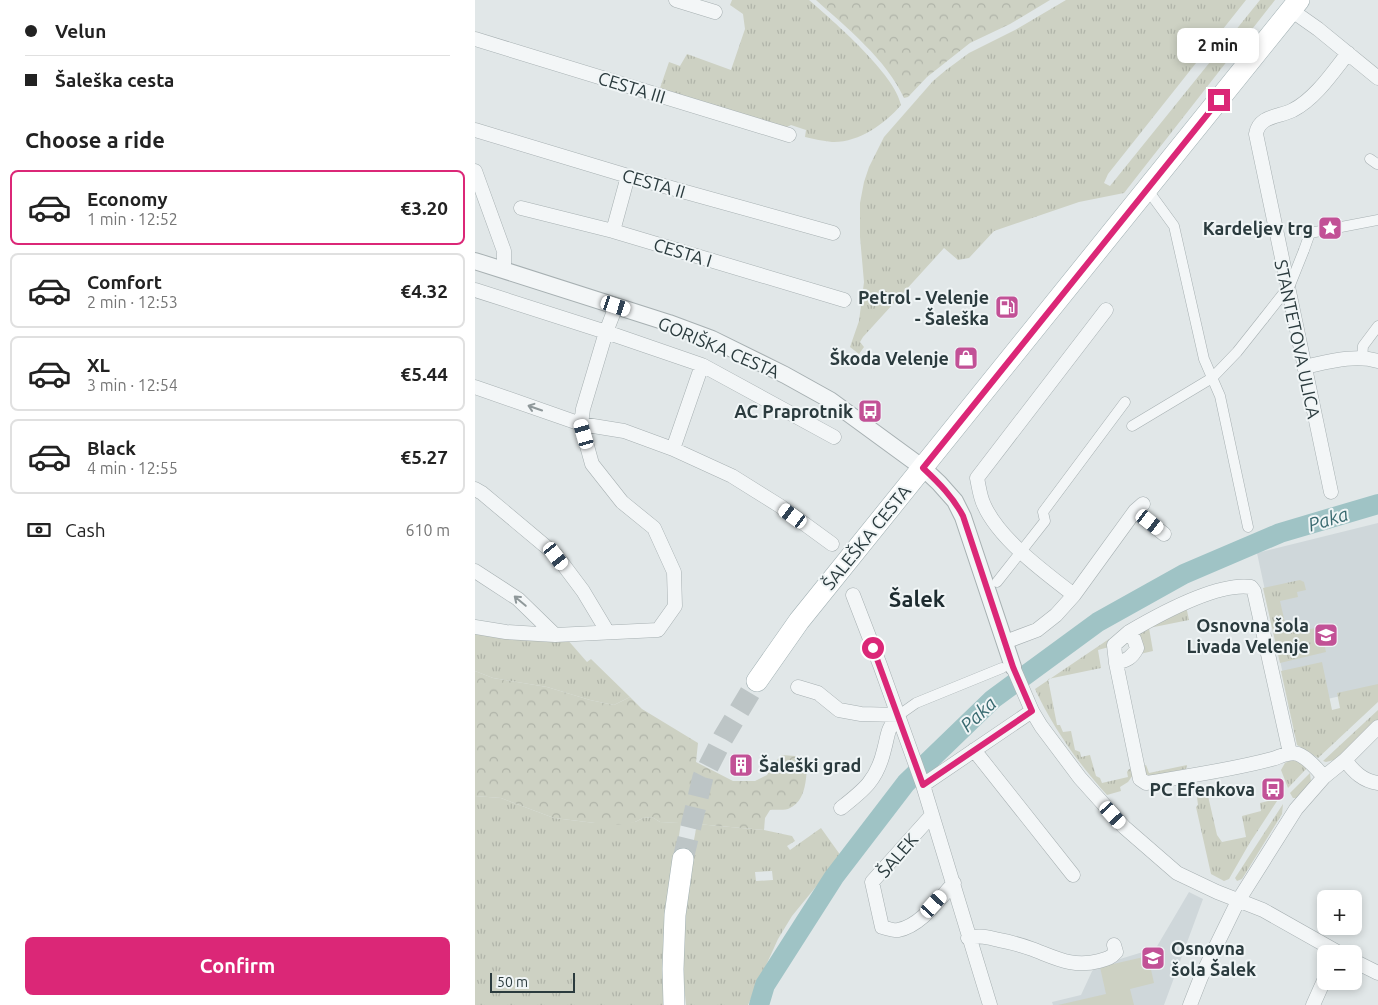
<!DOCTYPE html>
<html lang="en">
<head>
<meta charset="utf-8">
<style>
	:root { --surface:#fff; --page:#f2f2f2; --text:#222; --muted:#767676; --line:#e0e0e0; --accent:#db2777 }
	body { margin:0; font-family:Ubuntu,sans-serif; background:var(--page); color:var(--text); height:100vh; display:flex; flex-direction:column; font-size:19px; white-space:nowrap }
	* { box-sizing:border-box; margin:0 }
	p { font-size:16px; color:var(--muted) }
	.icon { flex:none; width:28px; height:28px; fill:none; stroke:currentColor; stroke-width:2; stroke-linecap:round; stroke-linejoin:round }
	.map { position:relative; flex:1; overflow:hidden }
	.details { display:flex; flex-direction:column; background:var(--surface); width:475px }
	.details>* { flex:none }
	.top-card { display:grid; align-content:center; height:110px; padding:0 25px; background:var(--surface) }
	.tools { position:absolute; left:842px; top:890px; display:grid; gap:10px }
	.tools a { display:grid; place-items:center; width:45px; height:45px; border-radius:8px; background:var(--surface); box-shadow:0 2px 8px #0003; font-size:25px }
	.scale { position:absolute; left:15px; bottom:12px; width:85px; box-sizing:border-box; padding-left:5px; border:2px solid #2b3b3e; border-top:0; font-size:14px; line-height:18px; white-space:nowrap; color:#2b3b3e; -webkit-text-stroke:4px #f0f5f6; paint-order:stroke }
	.end { position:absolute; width:22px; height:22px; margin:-11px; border:6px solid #db2777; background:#fff; box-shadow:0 0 0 2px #fff }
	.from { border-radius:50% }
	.bubble { position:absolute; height:35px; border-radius:8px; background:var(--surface); box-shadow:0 2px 8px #0003; font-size:16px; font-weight:600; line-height:35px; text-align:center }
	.car { position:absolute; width:15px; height:30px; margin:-15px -8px; border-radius:6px; box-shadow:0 0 4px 1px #0007; background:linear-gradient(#fff 24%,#345 0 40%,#fff 0 76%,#345 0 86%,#fff 0) }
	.top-card b { display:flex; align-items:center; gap:18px; height:48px; font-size:19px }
	.top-card b+b { border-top:1px solid var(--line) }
	.top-card i { width:12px; height:12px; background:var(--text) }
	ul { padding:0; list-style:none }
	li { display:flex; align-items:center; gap:15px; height:75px; margin:0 10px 8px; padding:0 15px; border:2px solid var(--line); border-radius:8px }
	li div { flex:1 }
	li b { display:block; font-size:19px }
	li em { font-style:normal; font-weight:600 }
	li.on { border-color:var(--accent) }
	li>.icon { width:45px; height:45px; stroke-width:1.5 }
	h2 { padding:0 25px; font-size:22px; line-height:60px }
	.pay { display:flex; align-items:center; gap:12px; height:55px; padding:0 25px; font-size:19px }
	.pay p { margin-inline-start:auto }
	.button { display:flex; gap:10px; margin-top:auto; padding:10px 25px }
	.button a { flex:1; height:58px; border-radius:8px; background:var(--accent); color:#fff; font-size:20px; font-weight:600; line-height:58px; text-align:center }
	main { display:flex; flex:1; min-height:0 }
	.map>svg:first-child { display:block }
	.built { fill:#cfd7da }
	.grass { fill:url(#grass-tufts); fill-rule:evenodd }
	.forest { fill:url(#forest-crowns) }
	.garden { fill:#cdd1c3 }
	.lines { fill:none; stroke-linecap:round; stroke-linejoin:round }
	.river { stroke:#9fc3c5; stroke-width:20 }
	.primary-tunnel { stroke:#bdc5c6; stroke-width:21; stroke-dasharray:21 11; stroke-linecap:butt }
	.pedestrian-casing { stroke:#a7b0b2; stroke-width:11 }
	.minor-casing { stroke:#a7b0b2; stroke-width:15 }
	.tertiary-casing { stroke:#a7b0b2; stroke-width:18 }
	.primary-casing { stroke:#a1b0b3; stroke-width:22 }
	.pedestrian { stroke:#f3f6f7; stroke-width:10 }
	.minor { stroke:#f3f6f7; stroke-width:14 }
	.tertiary { stroke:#f3f6f7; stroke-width:16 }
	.primary { stroke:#fff; stroke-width:21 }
	.pedestrian-bridge-casing { stroke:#a7b0b2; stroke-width:11; stroke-linecap:butt }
	.pedestrian-bridge { stroke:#f3f6f7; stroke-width:10 }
	.oneway { stroke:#8f989a }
	.route { stroke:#db2777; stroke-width:6 }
	.labels { text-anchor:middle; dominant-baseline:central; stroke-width:4; stroke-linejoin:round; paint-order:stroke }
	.street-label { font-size:18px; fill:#2b3b3e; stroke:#f0f5f6 }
	.poi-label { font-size:18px; font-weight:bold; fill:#2b3b3e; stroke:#f0f5f6; text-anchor:end }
	.water-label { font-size:19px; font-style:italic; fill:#38696f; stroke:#f0f5f6 }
	.district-label { font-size:22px; font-weight:bold; fill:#1d2b2f; stroke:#f0f5f6 }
</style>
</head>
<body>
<main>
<section class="details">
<div class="top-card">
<b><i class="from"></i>Velun</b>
<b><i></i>Šaleška cesta</b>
</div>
<h2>Choose a ride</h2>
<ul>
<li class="on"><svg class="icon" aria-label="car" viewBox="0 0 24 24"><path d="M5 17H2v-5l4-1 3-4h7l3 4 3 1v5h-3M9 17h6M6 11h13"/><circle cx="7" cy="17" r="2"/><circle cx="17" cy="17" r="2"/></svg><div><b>Economy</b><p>1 min · 12:52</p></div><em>€3.20</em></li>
<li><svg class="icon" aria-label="car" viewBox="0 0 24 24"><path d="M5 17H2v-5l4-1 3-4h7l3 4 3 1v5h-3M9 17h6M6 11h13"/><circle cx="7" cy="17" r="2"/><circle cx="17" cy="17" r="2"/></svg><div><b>Comfort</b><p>2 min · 12:53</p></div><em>€4.32</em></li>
<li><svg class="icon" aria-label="car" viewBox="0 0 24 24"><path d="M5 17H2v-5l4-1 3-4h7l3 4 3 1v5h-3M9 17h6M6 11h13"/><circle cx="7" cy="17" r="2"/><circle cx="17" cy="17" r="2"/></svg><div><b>XL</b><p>3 min · 12:54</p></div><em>€5.44</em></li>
<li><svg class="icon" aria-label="car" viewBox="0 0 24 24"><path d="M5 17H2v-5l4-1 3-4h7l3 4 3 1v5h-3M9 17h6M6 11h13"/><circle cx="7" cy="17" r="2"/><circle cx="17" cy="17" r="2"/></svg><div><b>Black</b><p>4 min · 12:55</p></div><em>€5.27</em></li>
</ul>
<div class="pay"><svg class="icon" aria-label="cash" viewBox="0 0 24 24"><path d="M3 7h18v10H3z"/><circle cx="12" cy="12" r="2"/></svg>Cash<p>610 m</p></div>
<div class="button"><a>Confirm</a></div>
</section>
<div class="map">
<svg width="903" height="1005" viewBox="0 0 903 1005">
	<defs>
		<pattern id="grass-tufts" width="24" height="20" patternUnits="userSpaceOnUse" patternTransform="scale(1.25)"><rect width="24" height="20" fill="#cdd1c3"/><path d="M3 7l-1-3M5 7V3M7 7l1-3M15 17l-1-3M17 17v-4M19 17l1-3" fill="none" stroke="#b0b4a9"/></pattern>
		<pattern id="forest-crowns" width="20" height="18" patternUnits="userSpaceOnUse" patternTransform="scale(1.25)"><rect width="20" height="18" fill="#cdd1c3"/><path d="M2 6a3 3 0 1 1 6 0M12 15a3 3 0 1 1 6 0" fill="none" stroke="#b0b4a9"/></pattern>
	</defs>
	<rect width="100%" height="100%" fill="#e1e7e8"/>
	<path class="built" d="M903 523V688L815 707 782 553Z
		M714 892 728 899 689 1005H578L577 1002 606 995 619 967 681 948Z"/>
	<path class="grass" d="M257 0H334C358 21 420 74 426 105 410 124 383 143 357 142 348 141 339 139 330 137L331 130 316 125 306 130 185 88 194 62 205 66 212 54 256 70 270 29 268 14 255 5Z
		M591 0H771L633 174 629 183 635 186 785 0H800L649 193 604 202 519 231 494 258 483 260 469 248 388 337 385 342 389 347 384 354 375 347 384 321 389 282 385 237V203L389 182 394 167 409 137 458 81 471 70 494 53 540 30Z
		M825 580 829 582 831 590 822 592 823 597 805 601 811 627 824 625 825 628 829 627 830 630 846 627 851 652 805 663 788 588Z
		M711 606 714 620 674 628 678 651 665 654 662 634Z
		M0 630 91 638 112 662 116 659 155 697 139 705 115 700 72 687 18 678 0 671Z
		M634 639V647L623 650 626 668 573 679 582 725H585L588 732 596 731 600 750 605 752 606 757 615 755 621 776 625 778 627 783 653 777 652 772 654 769 657 770 658 775 653 782 645 787 646 791 632 795C603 763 578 728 560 689Z
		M847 662 857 710 865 708 862 693 903 684V702L843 758 822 745 806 671Z
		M903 710V721L860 762 859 760 851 762 848 761Z
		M818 759 832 768 813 788 806 770 810 763Z
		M671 765 674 773 712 765 711 769 675 776 669 773 668 766Z
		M835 773 836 782 823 798H818L815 793Z
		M788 780 795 783 793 786 797 794H801L804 798 774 844 754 879 749 881 736 874 721 807 723 805 722 797 724 791 731 787 742 835 747 842 771 837 767 816 786 811 785 803 793 801Z
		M0 796 26 798 79 818 120 823 160 822 168 818 177 817 185 822 206 823 199 867 194 1005H0Z
		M808 804 807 814 767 879 762 881 760 878Z
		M222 824 289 830 317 836 320 841 312 846 315 850 346 828 366 856 317 916 303 939 273 1005H211C204 944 210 884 222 824ZM297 871 298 880 281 881 280 872Z"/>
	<path class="forest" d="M341 0H575L535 24 495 43 452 77 433 97 429 98C412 60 371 27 341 0Z
		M0 671 18 678 72 687 115 700 139 705 155 697 167 709 223 743 221 762 258 781H280L292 775 299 763 307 755 320 756 332 768C331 781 330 801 315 808 310 811 301 809 295 810L290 818 289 830 222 824 185 822 177 817 168 818 160 822 142 825 120 823 79 818 26 798 0 796Z"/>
	<path class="garden" d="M673 956 679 983 655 989 659 1005H583L631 994 625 967Z"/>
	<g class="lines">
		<path class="river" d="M284 1005 290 985 359 877 431 783 518 699 623 622 709 574 805 533 903 504"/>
		<path class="primary-tunnel" d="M208 859 228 777 248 738 282 681"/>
		<g class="pedestrian-casing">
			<path id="pedestrian" d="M895 159 902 164
				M672 189 699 226 729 359 745 396 773 527
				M829 250 835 233 903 220
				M887 358 888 346 903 326
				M657 426 737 378 762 352 789 318
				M522 582 570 521 568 512 650 402
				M424 715 441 703 527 668"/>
		</g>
		<g class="minor-casing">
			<path id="minor" d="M201 0 240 12
				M816 10 843 29 903 78
				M0 39 314 135
				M0 130 153 176 358 233
				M0 171 29 251V270
				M46 208 138 231 369 300
				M138 231 153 176
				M0 290 131 332 227 365 359 437
				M829 367C853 362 879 354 903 361
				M0 387 106 424 149 431 198 449 257 476 305 506 357 544
				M198 449 227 365
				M0 489 7 493 81 555 108 591 132 631
				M856 492 781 134C784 115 805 117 818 110 840 99 858 72 873 53
				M660 511 689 534
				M0 571 43 599 80 635
				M378 595 405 665 448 785 515 1005
				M599 595C569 572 524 539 509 505 505 497 504 487 502 478L631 310
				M0 627 31 632 80 635 183 630 200 606 199 572 179 528 147 502 117 464 106 424 108 409 131 332 141 306
				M654 632C683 615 742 582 776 587L779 591 815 753
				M530 642 562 630 581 615 599 595 660 511 668 504
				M641 663C652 660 657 658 662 648L659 639 654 632 639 645 641 663 665 779 671 783C713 776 756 770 797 759 805 757 814 751 823 754 833 758 842 769 849 777
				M538 667 557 711 566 726 605 778 649 827 702 873 742 892 788 910 866 954
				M323 687 343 693 364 710 386 714 424 715
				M499 750 598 875
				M870 760C879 772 888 781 903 783
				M448 785 557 711
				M366 808C389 790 402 780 409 750 414 732 411 731 424 715
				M457 815 397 882 407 927C412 928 418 931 423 930 446 926 464 899 479 883
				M493 938C504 935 513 937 524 940 535 942 546 945 557 949 581 958 598 968 624 961 631 959 636 958 641 952L639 945
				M879 961 903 973
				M715 1005 726 977 763 901 821 809 849 777 870 760 903 727
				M838 1005 851 976"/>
		</g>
		<g class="tertiary-casing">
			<path id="tertiary" d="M0 261 194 323 237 339 310 375 355 400 448 468 464 483 480 501 488 517 538 667"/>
		</g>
		<g class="primary-casing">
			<path id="primary" d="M282 681 324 621 824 0
				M199 1005 198 969 200 915 208 859"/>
		</g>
		<use href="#pedestrian" class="pedestrian"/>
		<use href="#minor" class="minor"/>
		<use href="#tertiary" class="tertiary"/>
		<use href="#primary" class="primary"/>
		<g class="pedestrian-bridge-casing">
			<path id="pedestrian-bridge" d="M789 318 815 285 829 250"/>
		</g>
		<use href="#pedestrian-bridge" class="pedestrian-bridge"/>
	</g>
	<defs><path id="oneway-shaft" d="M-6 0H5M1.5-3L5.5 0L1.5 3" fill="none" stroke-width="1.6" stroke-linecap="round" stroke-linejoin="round" transform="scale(1.25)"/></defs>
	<g class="oneway">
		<use href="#oneway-shaft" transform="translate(60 408) rotate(-161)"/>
		<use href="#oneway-shaft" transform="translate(45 601) rotate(-140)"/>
	</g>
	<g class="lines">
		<path class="route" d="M398 648 448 785 557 711 538 667 488 516C478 497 464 483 448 468L744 100"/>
	</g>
	<defs>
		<g id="sight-square" transform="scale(1.25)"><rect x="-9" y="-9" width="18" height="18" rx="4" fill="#c25196" stroke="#f0f5f6"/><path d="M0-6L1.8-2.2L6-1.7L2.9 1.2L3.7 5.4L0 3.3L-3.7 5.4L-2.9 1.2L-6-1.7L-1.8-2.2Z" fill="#fff"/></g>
		<g id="fuel-square" transform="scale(1.25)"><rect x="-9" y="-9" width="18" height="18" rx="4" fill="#c25196" stroke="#f0f5f6"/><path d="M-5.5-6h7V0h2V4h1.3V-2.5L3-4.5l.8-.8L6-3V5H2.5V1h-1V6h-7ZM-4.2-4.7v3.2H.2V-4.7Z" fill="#fff"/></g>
		<g id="shop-square" transform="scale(1.25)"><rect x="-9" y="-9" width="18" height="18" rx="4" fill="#c25196" stroke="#f0f5f6"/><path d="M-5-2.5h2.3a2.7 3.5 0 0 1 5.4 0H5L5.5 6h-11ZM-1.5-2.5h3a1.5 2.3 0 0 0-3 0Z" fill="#fff"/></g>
		<g id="bus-square" transform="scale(1.25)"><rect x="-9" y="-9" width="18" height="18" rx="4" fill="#c25196" stroke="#f0f5f6"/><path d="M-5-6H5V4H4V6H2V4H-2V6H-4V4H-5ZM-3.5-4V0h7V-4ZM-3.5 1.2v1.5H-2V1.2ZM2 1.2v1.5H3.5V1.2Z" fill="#fff"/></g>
		<g id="school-square" transform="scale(1.25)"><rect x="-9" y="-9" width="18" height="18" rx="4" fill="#c25196" stroke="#f0f5f6"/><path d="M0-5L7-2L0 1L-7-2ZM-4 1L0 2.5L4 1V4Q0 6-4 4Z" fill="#fff"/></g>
		<g id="building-square" transform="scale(1.25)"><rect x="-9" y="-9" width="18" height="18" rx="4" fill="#c25196" stroke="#f0f5f6"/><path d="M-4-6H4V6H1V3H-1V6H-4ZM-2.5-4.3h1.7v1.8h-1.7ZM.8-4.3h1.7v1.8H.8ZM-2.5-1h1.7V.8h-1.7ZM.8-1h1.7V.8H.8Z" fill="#fff"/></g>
	</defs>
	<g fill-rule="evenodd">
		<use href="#sight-square" x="855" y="228"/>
		<use href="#fuel-square" x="532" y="307"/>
		<use href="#shop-square" x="491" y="358"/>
		<use href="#bus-square" x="395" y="411"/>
		<use href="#school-square" x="851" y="635"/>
		<use href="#building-square" x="266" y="765"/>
		<use href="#bus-square" x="798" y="789"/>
		<use href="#school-square" x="678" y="958"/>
	</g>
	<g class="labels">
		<g class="street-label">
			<text transform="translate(157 87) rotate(17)">CESTA III</text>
			<text transform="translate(179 183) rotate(16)">CESTA II</text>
			<text transform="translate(208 252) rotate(17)">CESTA I</text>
			<text transform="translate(823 339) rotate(78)">STANTETOVA ULICA</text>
			<text transform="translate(244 347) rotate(23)">GORIŠKA CESTA</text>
			<text transform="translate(391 537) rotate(-51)">ŠALEŠKA CESTA</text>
			<text transform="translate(422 855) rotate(-49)">ŠALEK</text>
		</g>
		<g class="poi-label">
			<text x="838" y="228">Kardeljev trg</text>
			<text x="514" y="297">Petrol - Velenje<tspan x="514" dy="21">- Šaleška</tspan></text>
			<text x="474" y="358">Škoda Velenje</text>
			<text x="378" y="411">AC Praprotnik</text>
			<text x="834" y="625">Osnovna šola<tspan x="834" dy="21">Livada Velenje</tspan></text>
			<text x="284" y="765" text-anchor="start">Šaleški grad</text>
			<text x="780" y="789">PC Efenkova</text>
			<text x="696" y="948" text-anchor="start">Osnovna<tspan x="696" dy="21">šola Šalek</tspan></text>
		</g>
		<g class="water-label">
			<text transform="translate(853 519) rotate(-17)">Paka</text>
			<text transform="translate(503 714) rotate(-43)">Paka</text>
		</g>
		<g class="district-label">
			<text x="442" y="598">Šalek</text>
		</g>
	</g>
</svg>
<div class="tools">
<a>+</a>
<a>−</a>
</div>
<div class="scale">50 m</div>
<i class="end from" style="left:398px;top:648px"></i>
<i class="end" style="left:744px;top:100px"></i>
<div class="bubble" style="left:702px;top:28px;width:82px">2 min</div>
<i class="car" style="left:141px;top:306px;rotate:108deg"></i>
<i class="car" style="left:109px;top:434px;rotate:344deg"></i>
<i class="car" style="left:318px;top:516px;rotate:306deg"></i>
<i class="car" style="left:675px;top:522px;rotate:128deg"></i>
<i class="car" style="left:81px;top:556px;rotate:143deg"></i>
<i class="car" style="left:638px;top:815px;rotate:138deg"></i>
<i class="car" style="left:459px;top:904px;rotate:42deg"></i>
</div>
</main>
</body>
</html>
